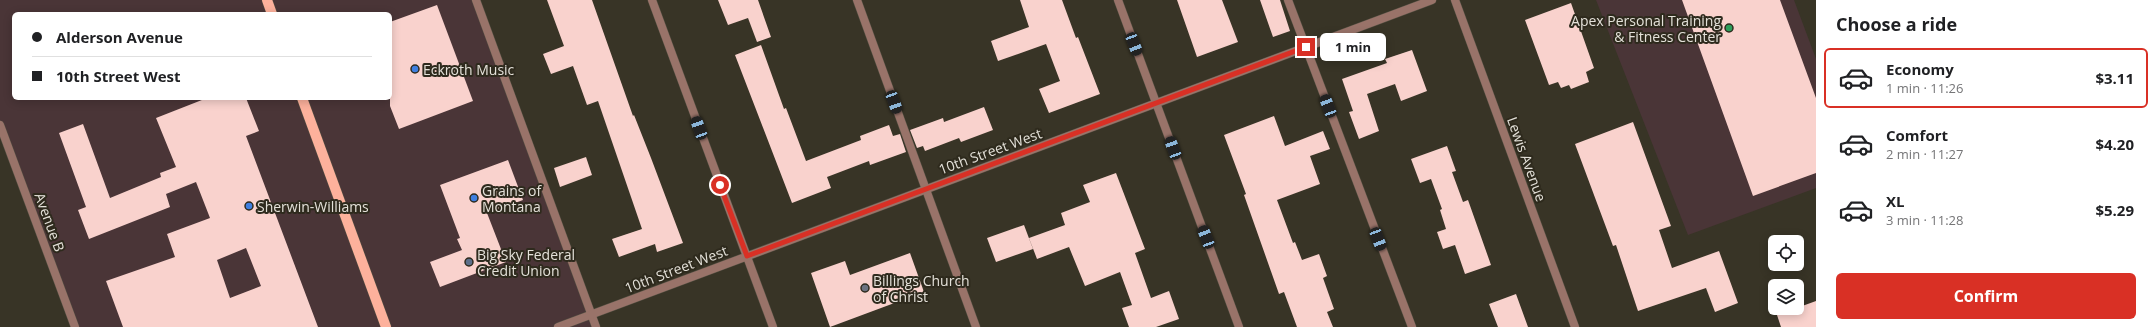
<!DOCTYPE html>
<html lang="en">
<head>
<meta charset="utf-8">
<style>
	:root { --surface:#fff; --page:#f2f2f2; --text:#202124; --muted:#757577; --line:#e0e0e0; --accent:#d93025 }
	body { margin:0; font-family:"Open Sans",sans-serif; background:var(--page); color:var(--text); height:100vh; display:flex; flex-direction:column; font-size:15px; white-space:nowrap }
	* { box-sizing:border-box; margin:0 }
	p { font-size:13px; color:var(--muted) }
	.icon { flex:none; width:22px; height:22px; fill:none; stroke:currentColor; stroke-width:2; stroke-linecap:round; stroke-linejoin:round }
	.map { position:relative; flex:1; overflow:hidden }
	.sheet { display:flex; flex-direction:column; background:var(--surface); width:340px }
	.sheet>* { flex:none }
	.hud { position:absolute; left:12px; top:12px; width:380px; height:88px; border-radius:6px; box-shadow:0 2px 10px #0003; display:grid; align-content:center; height:88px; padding:0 20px; background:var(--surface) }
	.fabs { position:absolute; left:1768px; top:235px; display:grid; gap:8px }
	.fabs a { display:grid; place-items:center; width:36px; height:36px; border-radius:6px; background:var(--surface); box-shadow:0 2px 10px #0003; font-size:20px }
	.end { position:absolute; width:18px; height:18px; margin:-9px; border:5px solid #d93025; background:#fff; box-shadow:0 0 0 2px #fff }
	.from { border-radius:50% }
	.bubble { position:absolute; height:28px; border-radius:6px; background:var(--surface); box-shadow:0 2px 10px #0003; font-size:13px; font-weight:700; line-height:28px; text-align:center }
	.car { position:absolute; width:12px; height:24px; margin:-12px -6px; border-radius:5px; box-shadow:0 0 3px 1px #0007; background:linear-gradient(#222 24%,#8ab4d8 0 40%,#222 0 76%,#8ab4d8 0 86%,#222 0) }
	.hud b { display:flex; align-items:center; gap:14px; height:38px; font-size:15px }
	.hud b+b { border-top:1px solid var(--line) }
	.hud i { width:10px; height:10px; background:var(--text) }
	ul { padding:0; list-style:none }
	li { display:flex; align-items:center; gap:12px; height:60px; margin:0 8px 6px; padding:0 12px; border:2px solid transparent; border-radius:6px }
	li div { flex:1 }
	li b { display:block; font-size:15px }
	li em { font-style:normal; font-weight:700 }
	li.on { border-color:var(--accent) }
	li>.icon { width:36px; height:36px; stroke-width:1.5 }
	h2 { padding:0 20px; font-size:18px; line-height:48px }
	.cta { display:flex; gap:8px; margin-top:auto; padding:8px 20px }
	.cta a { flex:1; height:46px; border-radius:6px; background:var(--accent); color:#fff; font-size:16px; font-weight:700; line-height:46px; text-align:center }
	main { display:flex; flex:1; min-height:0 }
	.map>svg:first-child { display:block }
	.commercial { fill:#4a3537; fill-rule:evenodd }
	.building { fill:#f9d2cd; fill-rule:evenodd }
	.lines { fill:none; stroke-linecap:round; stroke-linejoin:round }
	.service-casing { stroke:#545043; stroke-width:9 }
	.minor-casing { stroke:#545043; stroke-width:9 }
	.tertiary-casing { stroke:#545043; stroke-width:9 }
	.primary-casing { stroke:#545043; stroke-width:11 }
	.service { stroke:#997369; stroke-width:8 }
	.minor { stroke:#997369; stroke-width:8 }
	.tertiary { stroke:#997369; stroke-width:8 }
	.primary { stroke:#fdb19c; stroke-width:10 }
	.route { stroke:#d93025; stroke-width:5 }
	.leisure-dot { fill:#2e9e5b; stroke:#2e2a1d; stroke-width:1.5 }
	.shop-dot { fill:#3f7fe0; stroke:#2e2a1d; stroke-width:1.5 }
	.service-dot { fill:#5c6f8a; stroke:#2e2a1d; stroke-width:1.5 }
	.worship-dot { fill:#6b7280; stroke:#2e2a1d; stroke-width:1.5 }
	.labels { text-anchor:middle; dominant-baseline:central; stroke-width:4; stroke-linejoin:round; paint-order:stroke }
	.poi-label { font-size:14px; fill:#e4e1d9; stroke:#2e2a1d; text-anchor:start }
	.street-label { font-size:14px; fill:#e4e1d9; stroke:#2e2a1d }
</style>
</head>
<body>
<main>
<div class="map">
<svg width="1816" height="327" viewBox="0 0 1816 327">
	<rect width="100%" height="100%" fill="#383426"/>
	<path class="commercial" d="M0 0H476L596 327H75L0 126ZM14 14H390V98H14Z
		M1596 0H1794L1816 59V188L1688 235Z"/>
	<path class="building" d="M547 0H592L633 116 634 115 651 158 683 243 657 252 655 244 619 257 612 239 642 229 598 101 587 105 573 66 551 74 543 54 564 46Z
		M718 0H758L771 37 757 42 748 18 728 25Z
		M1020 0H1062L1076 38 1078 37 1100 94 1049 113 1039 89 1060 81 1046 44 998 61 991 41 1029 27Z
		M1177 0H1222L1238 42 1197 57Z
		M1260 0H1280L1290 31 1273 37Z
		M1682 0H1780L1816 98V173L1753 196Z
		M1571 3 1594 68 1586 72 1589 82 1571 89 1569 85 1561 88 1558 82 1549 85 1525 20Z
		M437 5 473 101 399 129 390 106V22Z
		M761 45 784 109 786 108 806 161 861 140 860 136 889 125 893 136 900 134 906 152 870 165 869 161 827 177 831 188 792 203 735 55Z
		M1412 50 1427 91 1401 101 1395 84 1367 94 1379 131 1359 139 1349 112 1353 111 1342 79 1387 63 1385 59Z
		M207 98H246L259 131 246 136 318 327H123L106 281 175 257 167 234 210 218 196 182 166 194 170 207 89 239 78 210 86 207 59 133 83 124 110 198 161 177 160 173 176 167 156 118ZM246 248 261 286 230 298 217 260Z
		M984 107 993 130 961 142 959 138 925 151 923 146 917 148 910 130 943 118 944 122Z
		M1274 116 1285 146 1323 131 1330 149 1310 156 1320 184 1277 200 1293 243 1295 242 1302 260 1319 254 1327 276 1323 278 1334 309 1327 312 1333 327H1297L1284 292 1279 294 1244 195 1246 194 1224 135Z
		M1633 122 1671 226 1659 230 1672 268 1719 251 1738 303 1715 312 1706 288 1638 311 1616 245 1613 246 1575 144Z
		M1447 146 1456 171 1452 172 1463 202 1468 200 1491 265 1465 274 1455 245 1443 249 1437 232 1446 229 1440 210 1442 209 1431 179 1420 183 1411 159Z
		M586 157 592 175 560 187 554 168Z
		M508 160 523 200 487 213 506 262 440 287 430 262 462 250 457 239 460 238 440 185Z
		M1116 173 1145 249 1135 253 1151 298 1169 291 1179 319 1156 327H1129L1122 308 1132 305 1120 272 1085 286 1069 247 1037 259 1029 238 1065 225 1061 213 1090 202 1083 185Z
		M1024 225 1033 249 996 262 987 238Z
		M910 253 924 292 830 327 811 273 845 261 850 275Z
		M1516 294 1528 327H1498L1489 304Z
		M1816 301V327H1781L1777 315Z"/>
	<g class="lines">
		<g class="service-casing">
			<path id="service" d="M476 0 596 327
				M857 0 976 327
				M1288 0 1412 327"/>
		</g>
		<g class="minor-casing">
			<path id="minor" d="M652 0 773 327
				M1118 0 1239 327
				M0 125 75 327
				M558 327 1432 0"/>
		</g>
		<g class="tertiary-casing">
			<path id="tertiary" d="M1455 0 1575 327"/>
		</g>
		<g class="primary-casing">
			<path id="primary" d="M267 0 272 14
				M302 98 386 327"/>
		</g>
		<use href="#service" class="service"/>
		<use href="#minor" class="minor"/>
		<use href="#tertiary" class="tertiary"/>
		<use href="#primary" class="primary"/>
	</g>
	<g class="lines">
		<path class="route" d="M720 185 747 256 1306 47"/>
	</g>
	<circle class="leisure-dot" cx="1729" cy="28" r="4"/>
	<g class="shop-dot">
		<circle cx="415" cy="69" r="4"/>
		<circle cx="474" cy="198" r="4"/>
		<circle cx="249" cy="206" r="4"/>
	</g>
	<circle class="service-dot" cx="469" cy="262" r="4"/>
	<circle class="worship-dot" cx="865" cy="288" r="4"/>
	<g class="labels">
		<g class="poi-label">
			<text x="1721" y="20" text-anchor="end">Apex Personal Training<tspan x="1721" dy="16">&amp; Fitness Center</tspan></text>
			<text x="423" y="69">Eckroth Music</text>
			<text x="482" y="190">Grains of<tspan x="482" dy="16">Montana</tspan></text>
			<text x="257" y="206">Sherwin-Williams</text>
			<text x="477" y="254">Big Sky Federal<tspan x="477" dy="16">Credit Union</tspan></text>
			<text x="873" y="280">Billings Church<tspan x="873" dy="16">of Christ</tspan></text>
		</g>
		<g class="street-label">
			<text transform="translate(990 151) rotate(-20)">10th Street West</text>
			<text transform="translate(1527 159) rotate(70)">Lewis Avenue</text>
			<text transform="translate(50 222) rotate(70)">Avenue B</text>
			<text transform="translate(676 269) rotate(-21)">10th Street West</text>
		</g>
	</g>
</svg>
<div class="fabs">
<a><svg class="icon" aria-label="locate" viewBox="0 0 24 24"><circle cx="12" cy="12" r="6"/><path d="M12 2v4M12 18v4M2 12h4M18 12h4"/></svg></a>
<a><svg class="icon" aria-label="layers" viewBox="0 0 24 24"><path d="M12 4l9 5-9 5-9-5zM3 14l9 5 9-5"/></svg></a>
</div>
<i class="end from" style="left:720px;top:185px"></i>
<i class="end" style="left:1306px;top:47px"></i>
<div class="bubble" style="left:1320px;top:33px;width:66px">1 min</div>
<i class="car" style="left:1134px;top:44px;rotate:159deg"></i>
<i class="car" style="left:894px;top:102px;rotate:160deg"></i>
<i class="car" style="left:1328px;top:106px;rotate:339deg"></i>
<i class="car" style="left:699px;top:128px;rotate:340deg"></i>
<i class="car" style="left:1173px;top:148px;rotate:340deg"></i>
<i class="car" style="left:1206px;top:237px;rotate:339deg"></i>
<i class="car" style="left:1378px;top:239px;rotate:159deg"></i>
<div class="hud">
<b><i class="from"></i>Alderson Avenue</b>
<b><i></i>10th Street West</b>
</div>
</div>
<section class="sheet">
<h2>Choose a ride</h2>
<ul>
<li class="on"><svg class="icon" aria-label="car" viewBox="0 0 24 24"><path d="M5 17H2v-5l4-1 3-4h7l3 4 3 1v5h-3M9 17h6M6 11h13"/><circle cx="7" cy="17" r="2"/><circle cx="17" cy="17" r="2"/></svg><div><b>Economy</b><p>1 min · 11:26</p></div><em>$3.11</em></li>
<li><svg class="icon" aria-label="car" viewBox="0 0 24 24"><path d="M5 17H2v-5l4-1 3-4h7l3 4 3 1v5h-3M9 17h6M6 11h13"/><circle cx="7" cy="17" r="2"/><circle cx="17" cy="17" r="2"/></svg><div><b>Comfort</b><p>2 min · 11:27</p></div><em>$4.20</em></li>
<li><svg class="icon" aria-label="car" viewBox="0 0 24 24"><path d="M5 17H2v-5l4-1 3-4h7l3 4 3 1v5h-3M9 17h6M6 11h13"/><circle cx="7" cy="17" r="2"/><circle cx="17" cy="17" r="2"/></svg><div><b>XL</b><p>3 min · 11:28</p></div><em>$5.29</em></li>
</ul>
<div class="cta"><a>Confirm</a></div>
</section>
</main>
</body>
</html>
